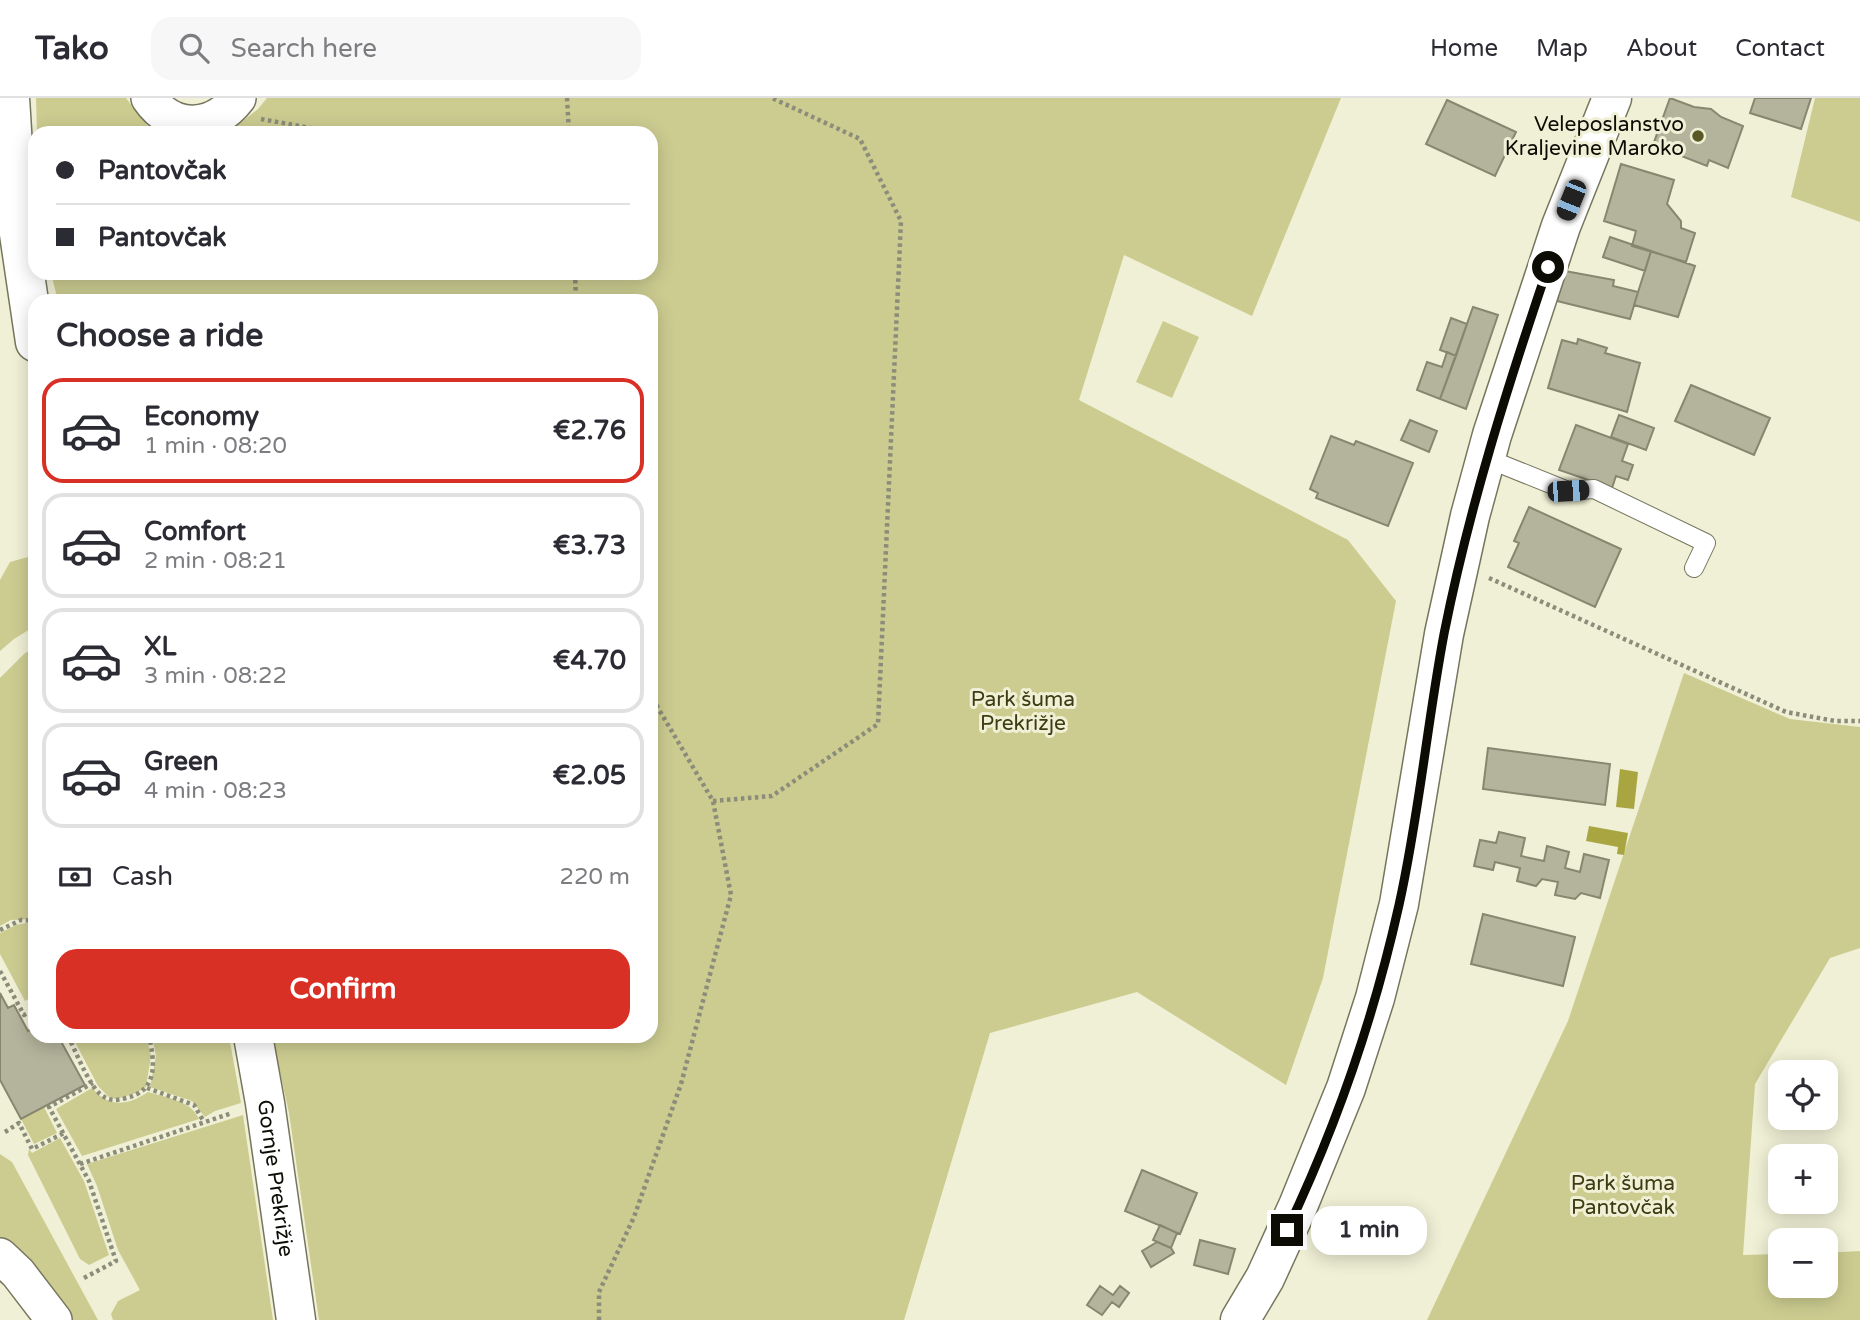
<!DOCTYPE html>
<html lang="en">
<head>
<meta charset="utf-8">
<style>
	:root { --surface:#fff; --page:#f7f7f7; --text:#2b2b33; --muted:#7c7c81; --line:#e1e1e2; --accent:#d93025 }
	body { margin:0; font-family:"Varela Round",sans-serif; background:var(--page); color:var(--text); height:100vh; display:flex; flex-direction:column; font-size:26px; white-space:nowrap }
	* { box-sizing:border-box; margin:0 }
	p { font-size:23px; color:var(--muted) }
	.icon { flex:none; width:38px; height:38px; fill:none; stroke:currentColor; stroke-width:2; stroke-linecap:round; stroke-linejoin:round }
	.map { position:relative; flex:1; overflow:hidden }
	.side { position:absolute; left:28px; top:196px; width:630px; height:749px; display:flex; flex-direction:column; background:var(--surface); border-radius:21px; box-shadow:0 4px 18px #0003 }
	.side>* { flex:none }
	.hud { position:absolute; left:28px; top:28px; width:630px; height:154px; border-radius:21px; box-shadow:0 4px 18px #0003; display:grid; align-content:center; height:154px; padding:0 28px; background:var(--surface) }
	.tools { position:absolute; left:1768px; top:962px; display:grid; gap:14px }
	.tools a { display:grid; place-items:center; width:70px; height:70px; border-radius:14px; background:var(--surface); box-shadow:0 4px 18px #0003; font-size:35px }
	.end { position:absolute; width:32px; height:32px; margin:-16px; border:9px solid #0c0c05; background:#fff; box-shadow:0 0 0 4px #fff }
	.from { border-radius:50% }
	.bubble { position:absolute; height:49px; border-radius:21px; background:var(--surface); box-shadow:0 4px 18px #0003; font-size:23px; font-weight:700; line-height:49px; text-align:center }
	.car { position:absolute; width:21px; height:42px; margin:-21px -10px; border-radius:9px; box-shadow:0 0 5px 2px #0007; background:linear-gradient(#222 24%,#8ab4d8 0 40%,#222 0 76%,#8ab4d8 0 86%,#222 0) }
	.hud b { display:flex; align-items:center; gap:24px; height:66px; font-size:26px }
	.hud b+b { border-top:2px solid var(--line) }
	.hud i { width:18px; height:18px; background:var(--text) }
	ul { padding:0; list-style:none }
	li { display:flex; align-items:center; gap:21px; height:105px; margin:0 14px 10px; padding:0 14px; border:4px solid var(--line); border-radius:21px }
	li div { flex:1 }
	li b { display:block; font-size:26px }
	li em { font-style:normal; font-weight:700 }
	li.on { border-color:var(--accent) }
	li>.icon { width:63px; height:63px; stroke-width:1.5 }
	h2 { padding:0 28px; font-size:32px; line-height:84px }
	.pay { display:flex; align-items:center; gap:18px; height:77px; padding:0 28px; font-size:26px }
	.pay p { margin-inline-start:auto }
	.button { display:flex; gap:14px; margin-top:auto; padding:14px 28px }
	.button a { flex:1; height:80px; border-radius:21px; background:var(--accent); color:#fff; font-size:28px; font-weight:700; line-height:80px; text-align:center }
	header { display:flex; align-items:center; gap:42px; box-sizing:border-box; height:98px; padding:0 35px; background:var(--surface); border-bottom:2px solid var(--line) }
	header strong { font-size:33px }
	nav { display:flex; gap:38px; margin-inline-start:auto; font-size:24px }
	.search { width:490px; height:63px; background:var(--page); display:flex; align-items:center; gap:18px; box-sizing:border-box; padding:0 24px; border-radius:21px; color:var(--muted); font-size:26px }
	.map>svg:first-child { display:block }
	.green { fill:#cccc91 }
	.water { fill:#a9a642 }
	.building { fill:#b4b49c; stroke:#878770; stroke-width:2 }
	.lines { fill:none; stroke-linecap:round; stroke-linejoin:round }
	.service-casing { stroke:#76765e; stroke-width:20 }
	.minor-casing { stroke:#76765e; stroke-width:38 }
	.tertiary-casing { stroke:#76765e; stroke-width:41 }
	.secondary-casing { stroke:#76765e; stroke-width:41 }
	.path { stroke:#8c8c7a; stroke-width:4.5; stroke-dasharray:3.5 3.5; stroke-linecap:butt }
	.service { stroke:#fff; stroke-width:18 }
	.minor { stroke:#fff; stroke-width:35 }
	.tertiary { stroke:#fff; stroke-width:38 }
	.secondary { stroke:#fff; stroke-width:38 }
	.route { stroke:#0c0c05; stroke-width:9 }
	.poi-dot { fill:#5a5926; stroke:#f0f0d6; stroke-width:2.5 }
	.labels { text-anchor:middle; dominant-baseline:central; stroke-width:6; stroke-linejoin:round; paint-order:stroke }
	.poi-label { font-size:21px; fill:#0c0c05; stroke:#f0f0d6; text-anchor:end }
	.park-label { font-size:21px; fill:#3c3b11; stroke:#f0f0d6 }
	.street-label { font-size:21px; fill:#0c0c05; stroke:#f0f0d6 }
</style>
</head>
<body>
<header>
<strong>Tako</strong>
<div class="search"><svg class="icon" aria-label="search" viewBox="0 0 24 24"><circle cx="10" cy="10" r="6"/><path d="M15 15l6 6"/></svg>Search here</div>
<nav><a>Home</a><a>Map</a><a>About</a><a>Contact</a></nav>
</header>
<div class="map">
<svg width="1860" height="1222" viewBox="0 0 1860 1222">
	<rect width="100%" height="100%" fill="#f0f0d6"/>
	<path class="green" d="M36 0H126L153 35H37Z
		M267 0H1341L1252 218 1124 157 1079 302 1348 442 1396 503 1323 880 1286 987 1137 894 990 935 904 1222H319L289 1015 272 938H651V203H58L51 175H651V35H228L258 11Z
		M1815 0H1860V124L1791 99Z
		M1163 223 1199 239 1172 300 1136 284Z
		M35 457V528L14 541 0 553V482L10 464Z
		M35 549V821L11 822 0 828V580L24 556Z
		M1684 575 1790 621 1860 629V850L1830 860 1755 986 1743 1157 1780 1156V1188H1825V1155L1860 1153V1222H1427L1568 923Z
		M26 825 35 826V897L25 903 0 856V835L16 827Z
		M72 938H146L151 958 146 989 136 995 116 1001 109 999 98 988Z
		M152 938H229L241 1005 215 1013 205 1019 192 1003 150 989 156 958Z
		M92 990C109 1010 127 1008 148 994 166 1000 191 1002 199 1021L82 1058 56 1011Z
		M44 1009 57 1035 34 1046 21 1021Z
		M243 1017 273 1222H113L111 1216 118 1203 140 1192 118 1152 97 1088 87 1066Z
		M60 1040 84 1083 109 1157 89 1167 80 1161 28 1057 29 1051 32 1055Z
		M0 1056 12 1064 98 1222H68L0 1145Z"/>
	<path class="water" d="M1620 671 1638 674 1634 711 1616 709Z
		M1589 728 1628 735 1624 757 1617 756 1618 749 1586 743Z"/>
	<path class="building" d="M1670 0 1694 9 1711 11 1721 19 1743 28 1728 70 1709 62 1707 68 1653 47Z
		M1755 0H1811L1801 31 1750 15Z
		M1447 2 1516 34 1495 78 1426 46Z
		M1621 66 1674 82 1667 106 1681 123V130L1695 135 1686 164 1632 148 1636 133 1604 123Z
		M1610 139 1651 153 1645 173 1603 159Z
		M1651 153 1695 168 1678 219 1634 207Z
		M1565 173 1614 182 1613 188 1638 194 1630 221 1557 203Z
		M1473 209 1498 217 1466 311 1440 301Z
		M1451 220 1467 226 1456 258 1440 252Z
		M1578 241 1607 250 1605 255 1640 265 1627 314 1548 290 1562 242 1577 246Z
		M1447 254 1456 258 1440 301 1417 292 1427 264 1442 269Z
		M1691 287 1770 320 1754 357 1675 323Z
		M1619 317 1654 330 1646 352 1611 339Z
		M1410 322 1437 333 1429 354 1401 342Z
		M1576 327 1628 346 1622 363 1633 367 1628 382 1616 378 1612 390 1559 372Z
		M1331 338 1354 347 1356 343 1413 365 1388 428 1316 400 1318 395 1310 391Z
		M1529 409 1621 451 1595 509 1508 469 1519 445 1514 443Z
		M1488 650 1610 666 1605 707 1483 691Z
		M1499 734 1525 740 1521 758 1544 763 1547 748 1569 754 1565 770 1580 774 1584 756 1609 762 1600 800 1581 795 1575 801 1555 797 1558 784 1542 781 1536 788 1517 783 1520 770 1495 764 1493 772 1474 768 1480 742 1496 745Z
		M1483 816 1575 839 1563 888 1471 866Z
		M0 895 8 910 14 907 28 933 35 929V938H58L85 987 21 1021 0 982Z
		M1142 1072 1197 1095 1180 1136 1125 1113Z
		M1160 1127 1177 1135 1171 1150 1153 1142Z
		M1200 1142 1235 1151 1228 1176 1194 1167Z
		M1157 1144 1171 1150 1174 1155 1151 1169 1142 1153Z
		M1100 1188 1113 1197 1120 1188 1129 1195 1119 1209 1112 1204 1102 1217 1087 1207Z"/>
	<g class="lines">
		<g class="service-casing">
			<path id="service" d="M1486 360 1568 393 1594 391 1706 445 1694 470"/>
		</g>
		<g class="minor-casing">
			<path id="minor" d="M149 0C172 34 213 33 238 0
				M0 1158 18 1175 54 1222"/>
		</g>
		<g class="tertiary-casing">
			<g id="tertiary">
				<path d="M10 0 18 129 35 244"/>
				<path id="s1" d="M253 938 265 1005 296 1222"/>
			</g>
		</g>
		<g class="secondary-casing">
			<path id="secondary" d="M1240 1222 1265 1180 1298 1108 1346 990 1375 900 1399 806 1444 536 1470 418 1492 337 1561 128 1612 0"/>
		</g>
		<path class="path" d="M567 0 569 35
			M261 21 338 35
			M575 175 576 203
			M1489 480 1786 614 1835 623H1860
			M713 703 772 698 878 626 901 123 860 41 772 0
			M0 832 21 822 35 823
			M0 873 24 917 35 911
			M68 938C76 954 88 985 100 996 108 1003 116 1003 126 1000 158 993 155 965 149 938
			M147 990 194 1007 204 1024
			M5 1034 19 1025 32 1051 64 1035
			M80 1066 232 1015
			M84 1180 116 1163 89 1083 49 1009 93 985
			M599 1222V1194L634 1119 681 986 731 797 713 703 651 598"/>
		<use href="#service" class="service"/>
		<use href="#minor" class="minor"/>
		<use href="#tertiary" class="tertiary"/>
		<use href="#secondary" class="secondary"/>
	</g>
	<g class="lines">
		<path class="route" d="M1287 1132C1336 1029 1374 919 1399 807 1419 718 1427 626 1444 536 1469 410 1507 290 1548 169"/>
	</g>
	<circle class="poi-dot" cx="1698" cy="38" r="7"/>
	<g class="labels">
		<g class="poi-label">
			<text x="1684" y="26">Veleposlanstvo<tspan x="1684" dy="24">Kraljevine Maroko</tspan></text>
		</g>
		<g class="park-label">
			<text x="1023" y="601">Park šuma<tspan x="1023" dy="24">Prekrižje</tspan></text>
			<text x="1623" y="1085">Park šuma<tspan x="1623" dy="24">Pantovčak</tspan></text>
		</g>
		<g class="street-label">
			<text stroke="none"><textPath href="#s1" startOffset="144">Gornje Prekrižje</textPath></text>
		</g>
	</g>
</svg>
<div class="tools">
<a><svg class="icon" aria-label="locate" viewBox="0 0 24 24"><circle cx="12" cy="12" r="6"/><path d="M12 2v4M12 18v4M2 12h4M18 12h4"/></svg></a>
<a>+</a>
<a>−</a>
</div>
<i class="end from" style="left:1548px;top:169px"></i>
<i class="end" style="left:1287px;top:1132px"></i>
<div class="bubble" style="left:1311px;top:1108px;width:116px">1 min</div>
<i class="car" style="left:1571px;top:102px;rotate:202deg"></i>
<i class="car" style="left:1568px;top:393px;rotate:87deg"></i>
<div class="hud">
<b><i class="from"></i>Pantovčak</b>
<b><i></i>Pantovčak</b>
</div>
<section class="side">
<h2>Choose a ride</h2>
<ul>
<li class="on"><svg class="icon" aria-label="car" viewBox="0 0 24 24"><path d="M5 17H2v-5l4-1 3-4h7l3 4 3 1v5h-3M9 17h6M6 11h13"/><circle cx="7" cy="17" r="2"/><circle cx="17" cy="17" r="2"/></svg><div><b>Economy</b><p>1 min · 08:20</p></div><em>€2.76</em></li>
<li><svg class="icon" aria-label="car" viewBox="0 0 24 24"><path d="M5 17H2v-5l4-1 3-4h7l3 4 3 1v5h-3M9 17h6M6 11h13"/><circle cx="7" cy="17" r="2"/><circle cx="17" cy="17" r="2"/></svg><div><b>Comfort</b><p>2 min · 08:21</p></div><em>€3.73</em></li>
<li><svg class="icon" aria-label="car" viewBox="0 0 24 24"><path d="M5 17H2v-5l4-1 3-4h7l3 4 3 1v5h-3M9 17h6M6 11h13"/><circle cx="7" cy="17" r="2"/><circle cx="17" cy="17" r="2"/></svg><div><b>XL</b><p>3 min · 08:22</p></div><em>€4.70</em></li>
<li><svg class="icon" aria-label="car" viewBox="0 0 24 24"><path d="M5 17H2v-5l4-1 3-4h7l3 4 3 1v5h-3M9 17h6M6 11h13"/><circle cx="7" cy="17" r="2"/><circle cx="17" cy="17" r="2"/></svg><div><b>Green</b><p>4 min · 08:23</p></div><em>€2.05</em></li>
</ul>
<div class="pay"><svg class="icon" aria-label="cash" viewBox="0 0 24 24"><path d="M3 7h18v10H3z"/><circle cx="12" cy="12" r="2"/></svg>Cash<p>220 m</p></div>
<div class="button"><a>Confirm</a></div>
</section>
</div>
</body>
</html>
